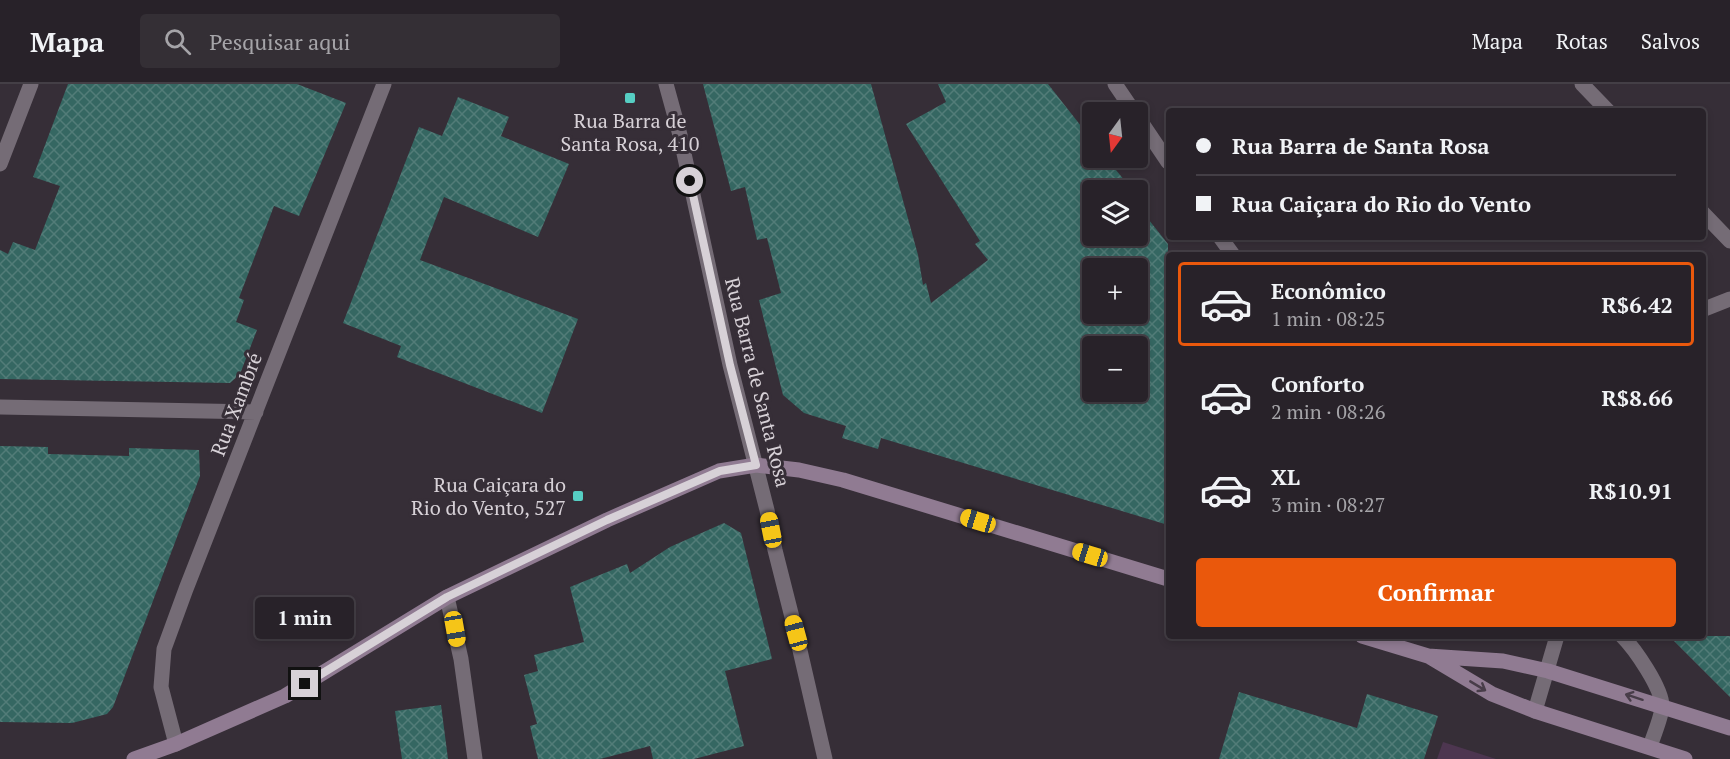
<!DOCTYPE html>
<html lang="pt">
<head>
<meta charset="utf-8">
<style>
	:root { --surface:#282229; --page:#342f35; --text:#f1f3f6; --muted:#a5a4a8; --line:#443f46; --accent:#ea580c }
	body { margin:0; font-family:"PT Serif",serif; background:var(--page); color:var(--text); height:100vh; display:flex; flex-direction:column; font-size:22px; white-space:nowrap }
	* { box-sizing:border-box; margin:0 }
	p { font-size:20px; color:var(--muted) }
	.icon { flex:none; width:33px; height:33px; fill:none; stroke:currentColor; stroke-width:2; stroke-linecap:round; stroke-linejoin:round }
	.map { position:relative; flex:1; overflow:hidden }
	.drawer { position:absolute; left:1166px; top:168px; width:540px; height:387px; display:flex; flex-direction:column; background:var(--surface); border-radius:6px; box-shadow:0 3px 9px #0003,0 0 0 2px var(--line) }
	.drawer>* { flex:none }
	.banner { position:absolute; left:1166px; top:24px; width:540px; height:132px; border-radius:6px; box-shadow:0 3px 9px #0003,0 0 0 2px var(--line); display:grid; align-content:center; height:132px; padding:0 30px; background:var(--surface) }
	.needle { width:39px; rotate:195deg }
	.buttons { position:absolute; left:1082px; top:18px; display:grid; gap:12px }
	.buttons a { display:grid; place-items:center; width:66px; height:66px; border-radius:6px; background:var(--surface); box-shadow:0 3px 9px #0003,0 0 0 2px var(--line); font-size:30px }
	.end { position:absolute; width:27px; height:27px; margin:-14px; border:8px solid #d7d1d7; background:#111; box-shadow:0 0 0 3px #111 }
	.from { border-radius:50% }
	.bubble { position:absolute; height:42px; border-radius:6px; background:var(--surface); box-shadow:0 3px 9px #0003,0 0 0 2px var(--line); font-size:20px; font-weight:700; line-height:42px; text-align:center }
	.car { position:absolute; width:18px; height:36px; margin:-18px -9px; border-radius:8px; box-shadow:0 0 4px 2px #0007; background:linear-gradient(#f5c518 24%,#345 0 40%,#f5c518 0 76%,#345 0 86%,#f5c518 0) }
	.banner b { display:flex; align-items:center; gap:21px; height:57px; font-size:22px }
	.banner b+b { border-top:2px solid var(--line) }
	.banner i { width:15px; height:15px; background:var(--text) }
	ul { padding:10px 0 0; list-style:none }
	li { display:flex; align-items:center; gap:18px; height:84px; margin:0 12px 9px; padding:0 18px; border:3px solid transparent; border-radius:6px }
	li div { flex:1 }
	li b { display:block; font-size:22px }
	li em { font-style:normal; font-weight:700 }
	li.on { border-color:var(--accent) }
	li>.icon { width:54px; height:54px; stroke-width:1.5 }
	.cta { display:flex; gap:12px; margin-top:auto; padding:12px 30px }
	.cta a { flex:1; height:69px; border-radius:6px; background:var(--accent); color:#fff; font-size:24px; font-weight:700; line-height:69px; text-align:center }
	header { display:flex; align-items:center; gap:36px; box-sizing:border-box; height:84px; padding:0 30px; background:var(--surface); border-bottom:2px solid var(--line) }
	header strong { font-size:28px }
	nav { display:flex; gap:33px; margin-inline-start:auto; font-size:21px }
	.search { width:420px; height:54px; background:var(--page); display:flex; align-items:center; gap:15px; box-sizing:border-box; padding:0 21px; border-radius:6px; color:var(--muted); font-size:22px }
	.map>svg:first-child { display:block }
	.park { fill:#4d3650 }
	.building { fill:url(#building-cross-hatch); fill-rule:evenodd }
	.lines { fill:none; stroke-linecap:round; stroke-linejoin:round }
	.street { stroke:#756c76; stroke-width:15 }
	.secondary { stroke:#907b92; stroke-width:15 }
	.oneway { stroke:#483d49 }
	.route { stroke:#d7d1d7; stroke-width:8 }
	.poi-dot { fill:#56cec3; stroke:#362e37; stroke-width:2 }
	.labels { text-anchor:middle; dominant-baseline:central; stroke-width:6; stroke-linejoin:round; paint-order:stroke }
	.poi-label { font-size:20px; fill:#d7d1d7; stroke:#362e37 }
	.street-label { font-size:20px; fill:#d7d1d7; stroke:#362e37 }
</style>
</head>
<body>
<header>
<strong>Mapa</strong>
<div class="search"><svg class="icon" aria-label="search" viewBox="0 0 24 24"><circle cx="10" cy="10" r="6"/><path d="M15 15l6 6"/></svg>Pesquisar aqui</div>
<nav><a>Mapa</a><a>Rotas</a><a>Salvos</a></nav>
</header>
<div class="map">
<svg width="1730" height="675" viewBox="0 0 1730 675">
	<defs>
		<pattern id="building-cross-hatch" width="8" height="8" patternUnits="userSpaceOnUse" patternTransform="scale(1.5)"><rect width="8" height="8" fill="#356762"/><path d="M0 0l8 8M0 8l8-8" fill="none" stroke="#527c78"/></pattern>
	</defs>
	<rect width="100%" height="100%" fill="#362e37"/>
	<path class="park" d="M1443 658 1496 675H1437Z"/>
	<path class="building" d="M68 0H297L346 19 299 132 274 122 239 214 244 216 236 238 257 246 240 290 230 299 0 295V166L8 170 13 158 35 166 60 102 33 93Z
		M703 0H871L918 171 923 201 926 199 931 219 988 176 975 160 980 157 906 40 946 18 938 0H1048L1092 56V74H1106L1130 103 1126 106H1092V152H1137V121L1168 160V441L881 354 878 365 842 354 846 342 804 329 783 311 759 216 781 209 767 154 757 156 745 103 731 107ZM1092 184H1137V230H1092ZM1092 262H1137V308H1092Z
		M458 13 509 33 501 52 569 80 538 153 444 113 420 176 578 235 542 329 397 273 401 262 343 239 419 43 442 52Z
		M0 362 48 363V370L129 372V364L199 366 200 392 113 623 107 630 72 639 0 638Z
		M724 439 741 449 772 575 725 587 744 662 694 675H653L650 662 600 675H538L530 642 537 640 524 591 538 587 534 571 584 558 570 503 627 480 630 489 670 463Z
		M1669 552H1730V613Z
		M1239 608 1357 644 1367 610 1438 632 1424 675H1219Z
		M441 621 448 675H402L395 627Z"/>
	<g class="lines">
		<path class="street" d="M666 0 680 51 730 281 767 426 775 466 796 549 825 675
			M1115 0 1134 28
			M1582 0 1608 27
			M1137 32 1168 78
			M0 80 31 0
			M1702 128 1730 157
			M1220 153 1233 171
			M1702 226 1730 215
			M0 323 256 328
			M447 513 461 575 475 675
			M1622 552C1635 565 1662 604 1662 622 1662 633 1653 652 1650 663
			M1535 627 1557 552
			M176 660 161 603 164 565 186 505 384 0"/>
		<path class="secondary" d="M1362 552 1428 572 1503 577 1548 587 1730 644
			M1430 573 1492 610 1535 627 1685 675
			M134 675 176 660 285 612 447 513 607 436 719 387 756 381 799 386 843 396 1168 495"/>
	</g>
	<defs><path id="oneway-shaft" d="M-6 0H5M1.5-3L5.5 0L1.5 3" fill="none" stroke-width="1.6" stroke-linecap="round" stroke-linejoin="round" transform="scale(1.5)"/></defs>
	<g class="oneway">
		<use href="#oneway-shaft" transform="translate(1478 602) rotate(31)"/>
		<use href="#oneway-shaft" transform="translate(1634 613) rotate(-162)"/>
	</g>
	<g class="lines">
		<path class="route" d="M305 600 447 513 607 436 720 387 756 381 730 281 690 97"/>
	</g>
	<g class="poi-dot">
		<rect x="624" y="8" width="12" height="12" rx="3"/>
		<rect x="572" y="406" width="12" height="12" rx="3"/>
	</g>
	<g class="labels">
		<g class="poi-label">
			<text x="630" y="36">Rua Barra de<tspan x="630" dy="23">Santa Rosa, 410</tspan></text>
			<text x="566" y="400" text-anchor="end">Rua Caiçara do<tspan x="566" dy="23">Rio do Vento, 527</tspan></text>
		</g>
		<g class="street-label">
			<text transform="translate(758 298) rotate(76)">Rua Barra de Santa Rosa</text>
			<text transform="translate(236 320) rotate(-69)">Rua Xambré</text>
		</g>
	</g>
</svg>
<div class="buttons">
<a><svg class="needle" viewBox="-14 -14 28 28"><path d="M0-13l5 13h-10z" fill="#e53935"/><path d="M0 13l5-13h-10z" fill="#a5a4a8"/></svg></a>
<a><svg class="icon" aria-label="layers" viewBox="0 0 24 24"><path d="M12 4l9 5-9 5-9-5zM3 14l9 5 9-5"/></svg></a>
<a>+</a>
<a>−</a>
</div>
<i class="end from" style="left:690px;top:97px"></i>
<i class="end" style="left:305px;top:600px"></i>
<div class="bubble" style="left:255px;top:513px;width:99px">1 min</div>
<i class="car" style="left:978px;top:437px;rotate:287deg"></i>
<i class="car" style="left:771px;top:446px;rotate:349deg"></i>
<i class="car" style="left:1090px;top:471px;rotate:287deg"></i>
<i class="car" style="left:455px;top:545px;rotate:170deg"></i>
<i class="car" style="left:796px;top:549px;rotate:345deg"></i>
<div class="banner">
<b><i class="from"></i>Rua Barra de Santa Rosa</b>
<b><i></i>Rua Caiçara do Rio do Vento</b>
</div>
<section class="drawer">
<ul>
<li class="on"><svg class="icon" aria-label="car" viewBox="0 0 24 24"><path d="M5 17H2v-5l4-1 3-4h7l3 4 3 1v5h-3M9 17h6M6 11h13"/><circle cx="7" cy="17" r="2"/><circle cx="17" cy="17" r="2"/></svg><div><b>Econômico</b><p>1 min · 08:25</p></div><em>R$6.42</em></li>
<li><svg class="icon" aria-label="car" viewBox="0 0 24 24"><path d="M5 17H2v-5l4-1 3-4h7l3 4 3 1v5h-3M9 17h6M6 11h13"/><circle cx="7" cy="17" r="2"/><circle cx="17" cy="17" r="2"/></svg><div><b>Conforto</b><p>2 min · 08:26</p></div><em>R$8.66</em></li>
<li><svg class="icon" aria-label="car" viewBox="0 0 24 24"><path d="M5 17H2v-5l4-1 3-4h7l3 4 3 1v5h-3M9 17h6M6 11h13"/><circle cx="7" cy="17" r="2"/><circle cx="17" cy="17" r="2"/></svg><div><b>XL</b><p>3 min · 08:27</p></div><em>R$10.91</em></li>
</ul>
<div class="cta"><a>Confirmar</a></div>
</section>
</div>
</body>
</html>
